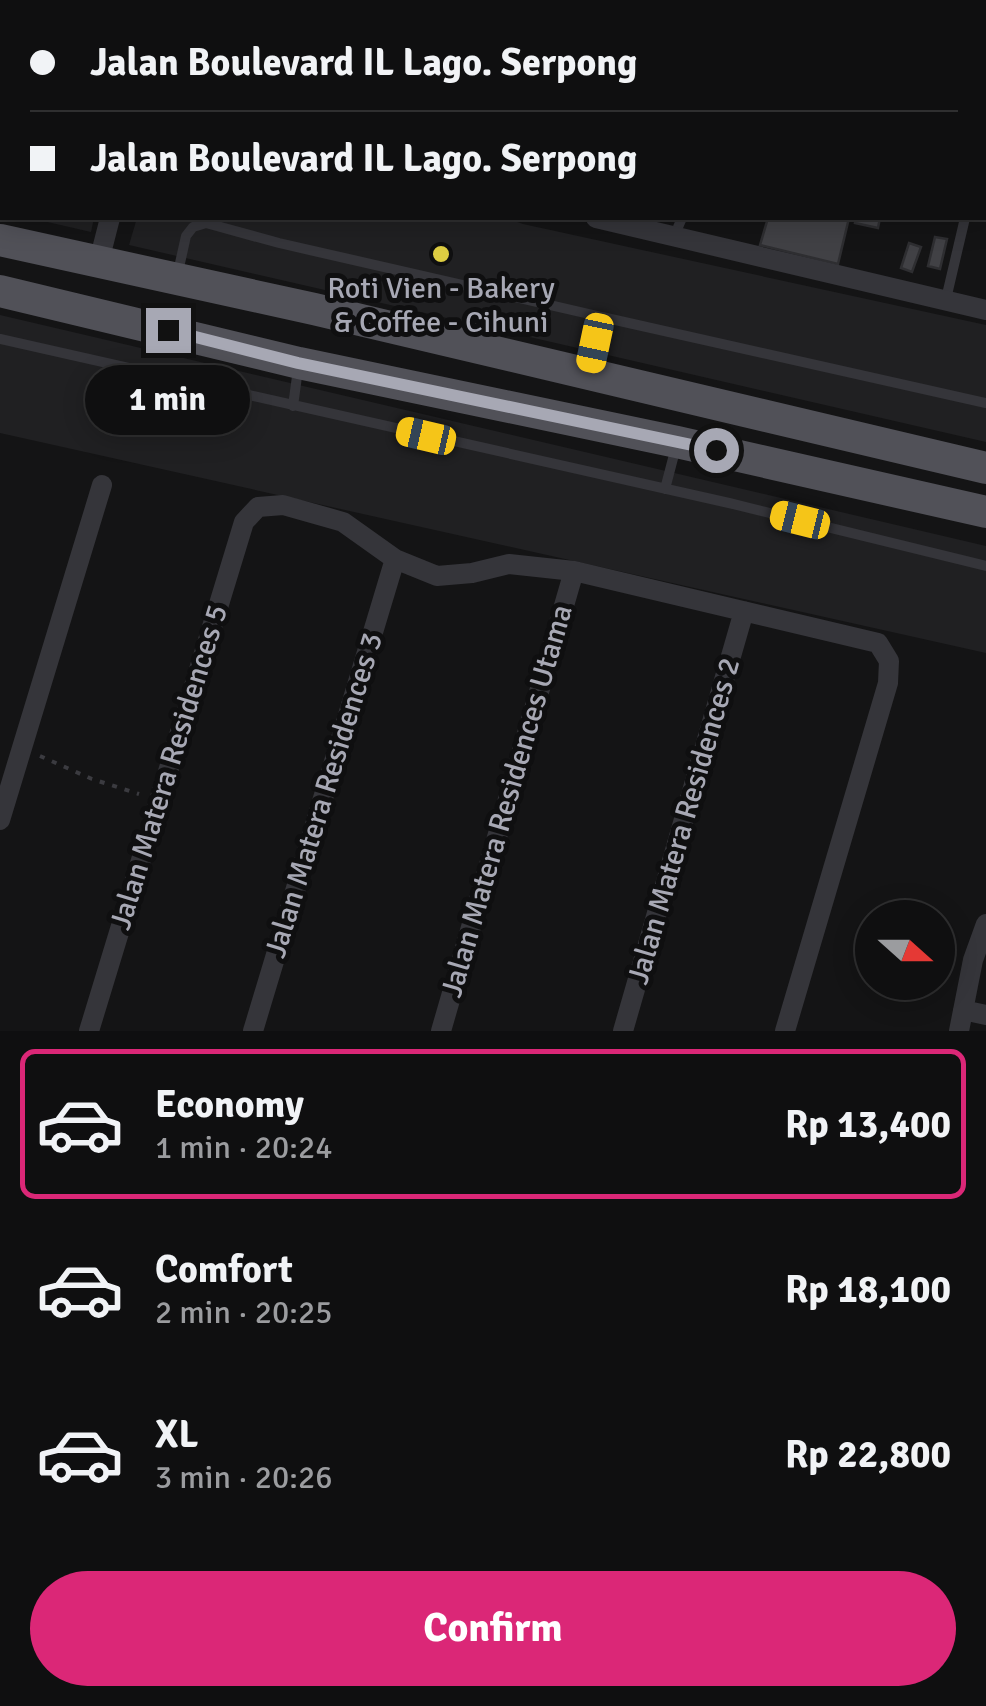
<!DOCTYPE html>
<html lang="en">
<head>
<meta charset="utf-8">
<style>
	:root { --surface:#0f0f10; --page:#181819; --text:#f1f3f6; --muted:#9b9c9f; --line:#2f2f30; --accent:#db2777 }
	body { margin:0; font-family:Signika,sans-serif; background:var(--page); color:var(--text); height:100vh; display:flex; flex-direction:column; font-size:38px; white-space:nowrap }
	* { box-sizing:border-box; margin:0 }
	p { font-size:32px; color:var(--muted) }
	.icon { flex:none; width:55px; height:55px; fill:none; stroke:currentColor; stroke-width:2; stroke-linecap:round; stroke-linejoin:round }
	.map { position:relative; height:1031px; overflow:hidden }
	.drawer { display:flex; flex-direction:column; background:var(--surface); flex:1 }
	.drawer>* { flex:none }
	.banner { position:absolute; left:0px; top:0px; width:988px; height:220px; box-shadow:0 5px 25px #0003,0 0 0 2px var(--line); display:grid; align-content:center; height:220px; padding:0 30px; background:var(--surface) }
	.needle { width:65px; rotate:111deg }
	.buttons { position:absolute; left:855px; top:900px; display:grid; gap:20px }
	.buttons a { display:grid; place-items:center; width:100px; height:100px; border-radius:50%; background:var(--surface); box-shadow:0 5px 25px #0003,0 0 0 2px var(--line); font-size:50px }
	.end { position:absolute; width:45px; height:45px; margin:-22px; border:12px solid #a7a8b4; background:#111; box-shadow:0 0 0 5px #111 }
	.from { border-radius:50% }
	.bubble { position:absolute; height:70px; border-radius:35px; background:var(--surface); box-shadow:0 5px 25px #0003,0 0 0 2px var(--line); font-size:32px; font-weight:800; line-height:70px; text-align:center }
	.car { position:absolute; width:30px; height:60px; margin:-30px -15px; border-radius:12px; box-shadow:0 0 8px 2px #0007; background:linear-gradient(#f5c518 24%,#345 0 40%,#f5c518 0 76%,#345 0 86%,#f5c518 0) }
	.banner b { display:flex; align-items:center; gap:35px; height:95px; font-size:38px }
	.banner b+b { border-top:2px solid var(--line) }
	.banner i { width:25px; height:25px; background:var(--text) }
	ul { padding:18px 0 0; list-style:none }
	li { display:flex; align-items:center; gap:30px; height:150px; margin:0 20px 15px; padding:0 10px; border:5px solid transparent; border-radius:15px }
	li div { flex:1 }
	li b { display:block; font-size:38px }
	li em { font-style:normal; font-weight:800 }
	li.current { border-color:var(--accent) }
	li>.icon { width:90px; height:90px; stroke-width:1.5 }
	.cta { display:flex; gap:20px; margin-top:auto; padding:20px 30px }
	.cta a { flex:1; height:115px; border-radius:60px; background:var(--accent); color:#fff; font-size:40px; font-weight:800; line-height:115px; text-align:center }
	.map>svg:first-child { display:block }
	.built { fill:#202022 }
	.building { fill:#414145; stroke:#2e2e31; stroke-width:2.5 }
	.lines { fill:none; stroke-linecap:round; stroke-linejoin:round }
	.path { stroke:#3b3b40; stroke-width:4; stroke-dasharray:5 8; stroke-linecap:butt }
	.service { stroke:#35353a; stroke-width:10 }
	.minor { stroke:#35353a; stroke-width:20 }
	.primary { stroke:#515158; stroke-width:32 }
	.route { stroke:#a7a8b4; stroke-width:12 }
	.poi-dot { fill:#decd42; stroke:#0f0f10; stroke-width:4 }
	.labels { text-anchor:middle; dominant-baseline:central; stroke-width:10; stroke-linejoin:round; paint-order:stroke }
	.poi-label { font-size:30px; fill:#a7a8b4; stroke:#0f0f10 }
	.street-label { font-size:30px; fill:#a7a8b4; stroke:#0f0f10 }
</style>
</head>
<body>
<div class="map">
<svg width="986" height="1031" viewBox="0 0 986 1031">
	<rect width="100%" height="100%" fill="#141415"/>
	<path class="built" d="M0 0H186L2 2V211Z
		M30 218H94L91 232Z
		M137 218H506L523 224 986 325V442L129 245Z
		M0 315 986 546V653L0 433Z"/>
	<path class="building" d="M0 0 137 2H2V163Z
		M24 0H90V2H24Z
		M611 0H685L610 2Z
		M768 218H849L838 264 760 245Z
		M856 218H880L878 228 855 223Z
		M935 237 947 239 940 269 928 266Z
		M909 243 921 247 912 272 901 268Z"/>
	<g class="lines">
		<path class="path" d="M40 756 92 779 139 794"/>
		<path class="service" d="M933 0 940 2
			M985 18H986
			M985 126 986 121
			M0 188 2 189
			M675 234 682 218
			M178 272 186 236 193 227 206 223 279 243 602 317 589 370
			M946 299 965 218
			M602 317 986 403
			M0 339 729 503 986 566
			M293 406 298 369
			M665 489 676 447"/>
		<path class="minor" d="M208 2 210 0
			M596 218 986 310
			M99 261 110 218
			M0 820 102 485
			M963 1010 986 1015
			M89 1031 244 522 258 507 283 505 343 522 395 559 437 576 472 573 509 564 574 571 878 643 889 661 888 683 785 1031
			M253 1031 395 559
			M441 1031 574 571
			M623 1031 744 611
			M959 1031 973 960 986 924"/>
		<path class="primary" d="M0 240 314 309 986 468
			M0 291 299 363 677 442 986 512"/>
	</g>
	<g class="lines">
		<path class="route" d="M168 330 298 363 716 450"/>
	</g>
	<circle class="poi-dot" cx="441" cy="254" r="10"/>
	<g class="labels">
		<g class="poi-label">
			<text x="441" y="288">Roti Vien - Bakery<tspan x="441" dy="34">&amp; Coffee - Cihuni</tspan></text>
		</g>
		<g class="street-label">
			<text transform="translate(169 767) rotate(-73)">Jalan Matera Residences 5</text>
			<text transform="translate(324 795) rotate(-73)">Jalan Matera Residences 3</text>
			<text transform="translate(507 801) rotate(-74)">Jalan Matera Residences Utama</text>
			<text transform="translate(684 821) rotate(-74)">Jalan Matera Residences 2</text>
		</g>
	</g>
</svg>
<div class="buttons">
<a><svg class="needle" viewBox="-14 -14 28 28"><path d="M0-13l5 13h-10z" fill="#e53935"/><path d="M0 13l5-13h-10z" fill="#9b9c9f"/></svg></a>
</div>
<i class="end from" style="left:716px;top:450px"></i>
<i class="end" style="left:168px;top:330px"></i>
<div class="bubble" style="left:85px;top:365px;width:165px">1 min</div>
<i class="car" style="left:595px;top:343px;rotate:192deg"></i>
<i class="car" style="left:426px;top:436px;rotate:283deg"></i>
<i class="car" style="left:800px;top:520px;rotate:284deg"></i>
<div class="banner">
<b><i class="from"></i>Jalan Boulevard IL Lago. Serpong</b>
<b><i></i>Jalan Boulevard IL Lago. Serpong</b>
</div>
</div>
<section class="drawer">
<ul>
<li class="current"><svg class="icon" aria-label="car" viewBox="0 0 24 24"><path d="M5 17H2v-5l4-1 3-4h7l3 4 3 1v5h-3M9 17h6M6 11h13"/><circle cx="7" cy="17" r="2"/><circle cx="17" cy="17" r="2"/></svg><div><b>Economy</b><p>1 min · 20:24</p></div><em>Rp 13,400</em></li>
<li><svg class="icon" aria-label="car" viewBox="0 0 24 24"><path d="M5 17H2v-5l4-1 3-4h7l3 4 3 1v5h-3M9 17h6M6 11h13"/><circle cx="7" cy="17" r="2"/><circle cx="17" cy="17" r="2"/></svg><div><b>Comfort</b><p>2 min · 20:25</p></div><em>Rp 18,100</em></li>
<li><svg class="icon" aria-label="car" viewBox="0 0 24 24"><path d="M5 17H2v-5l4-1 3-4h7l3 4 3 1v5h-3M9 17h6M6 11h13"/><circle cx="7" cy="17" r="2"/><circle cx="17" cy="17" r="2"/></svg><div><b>XL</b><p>3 min · 20:26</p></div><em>Rp 22,800</em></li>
</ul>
<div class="cta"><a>Confirm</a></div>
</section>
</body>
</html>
